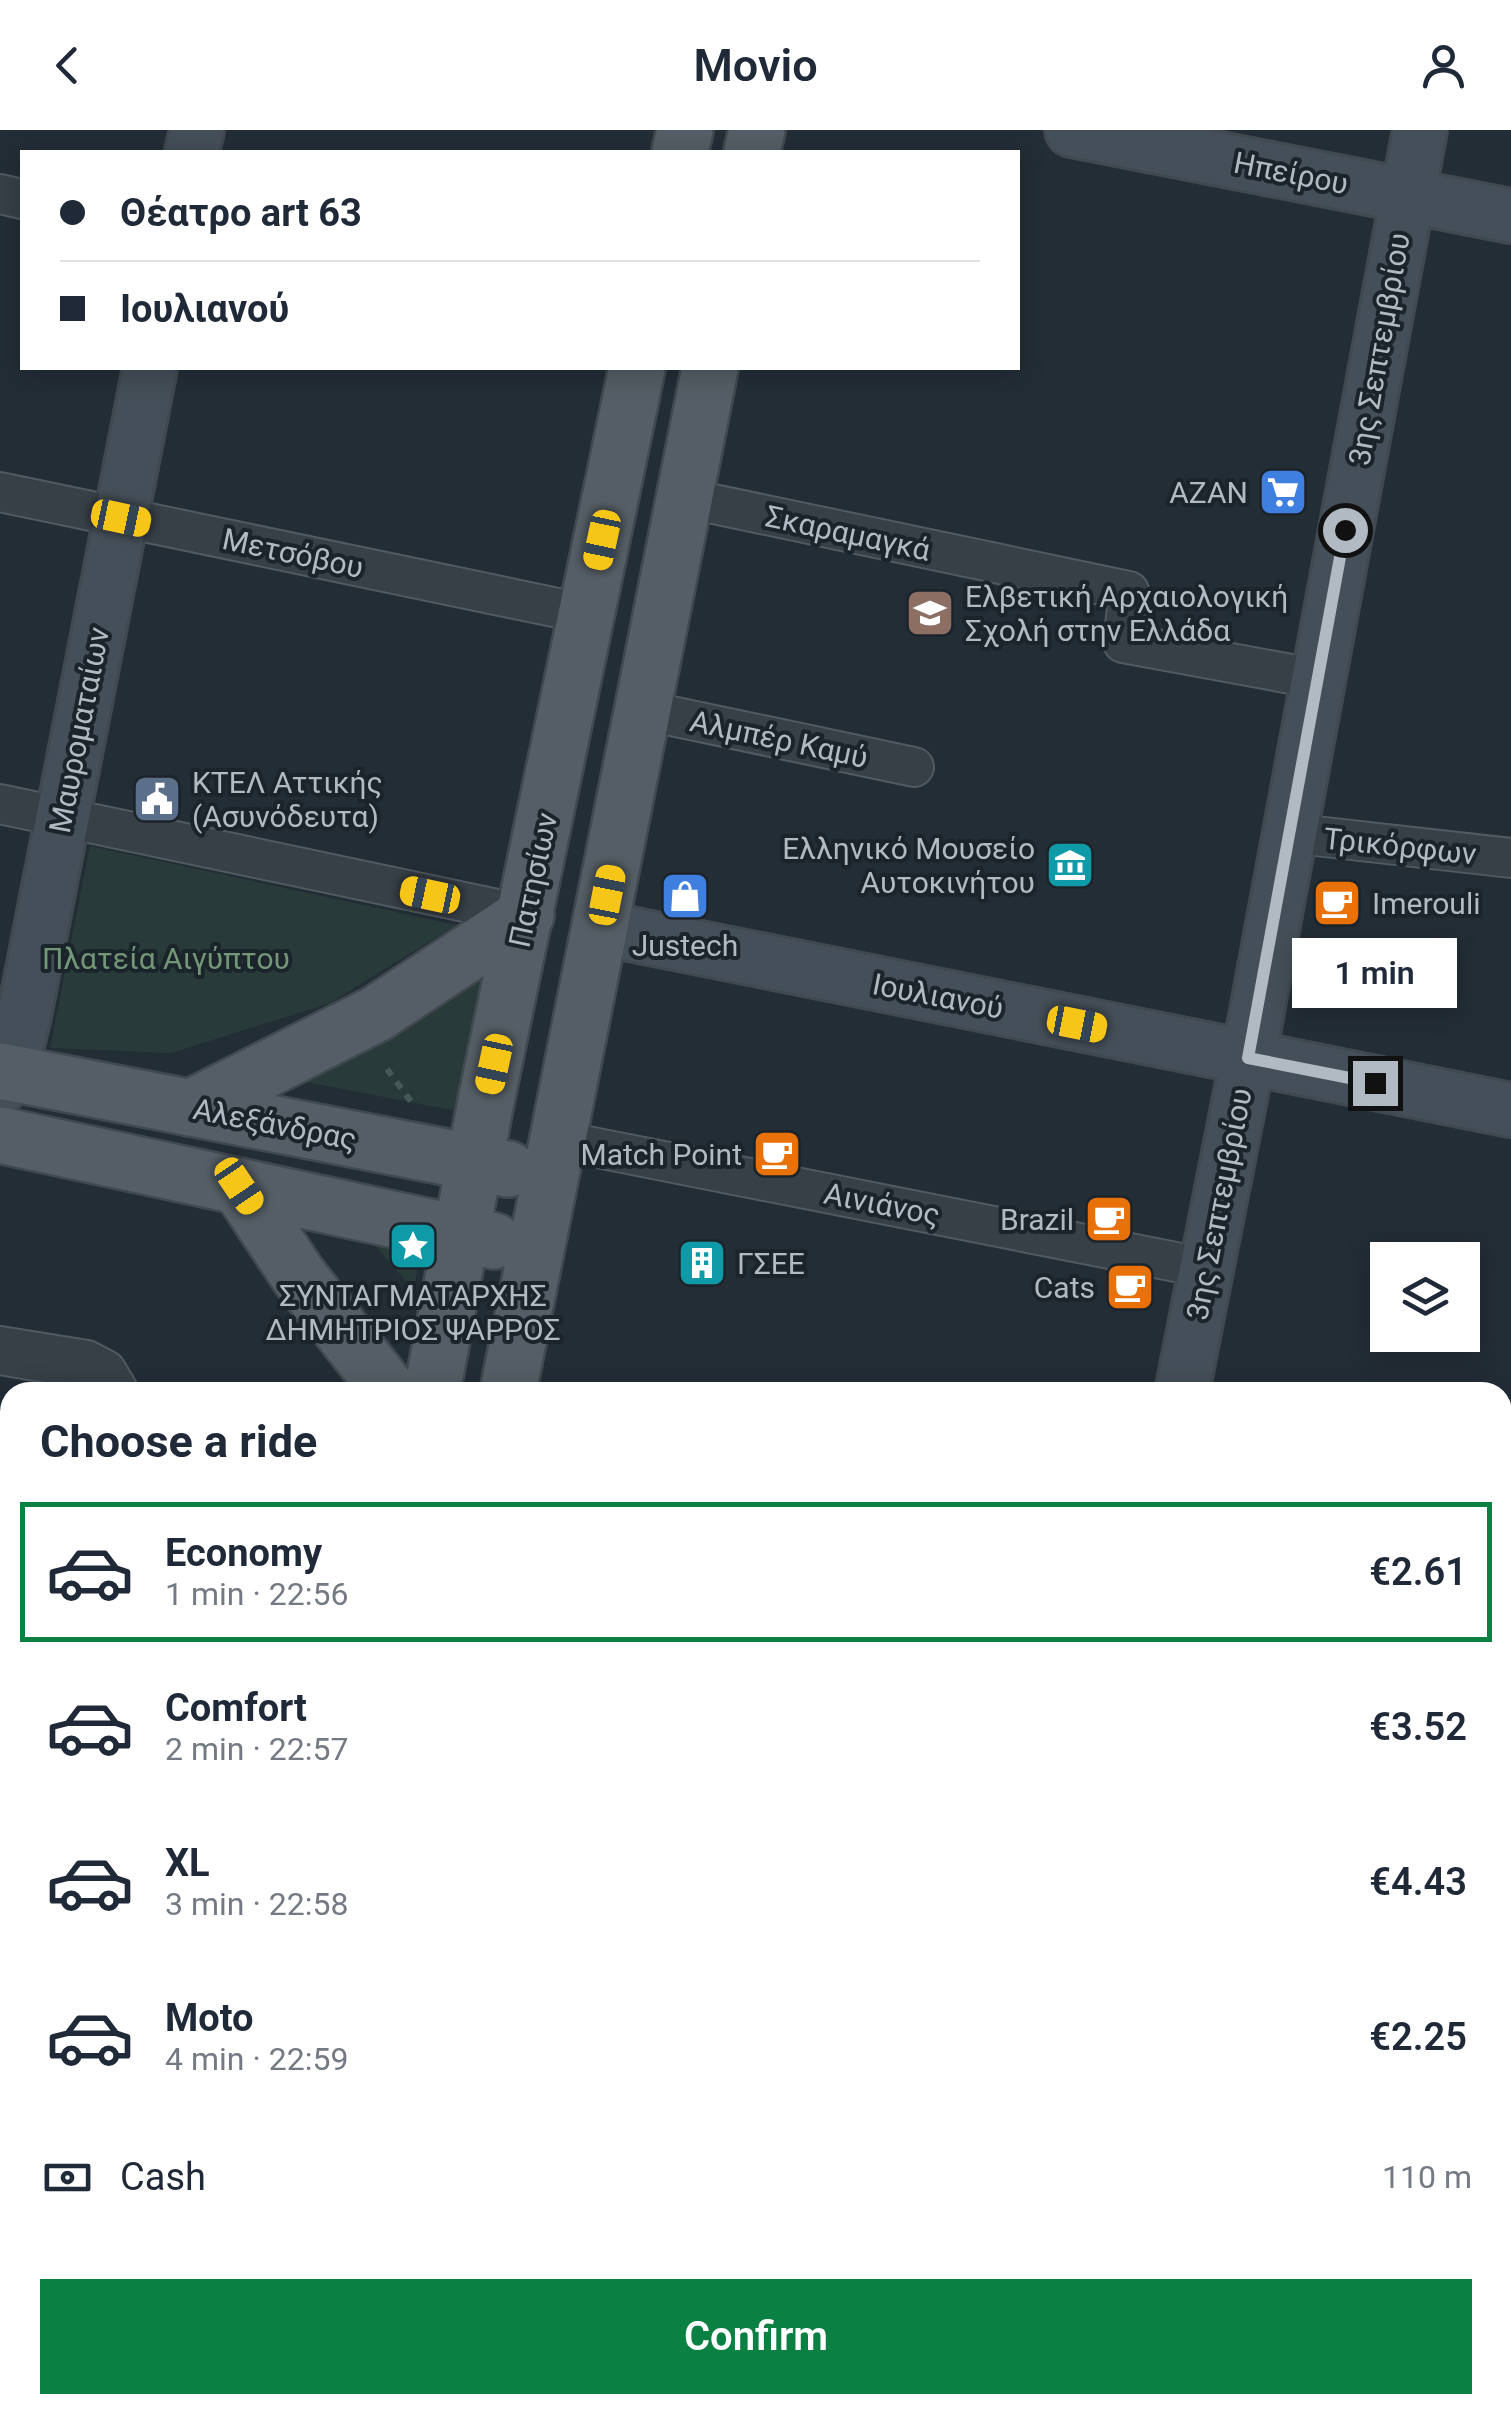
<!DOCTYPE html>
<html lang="en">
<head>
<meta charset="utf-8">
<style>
	:root { --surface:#fff; --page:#f6f6f7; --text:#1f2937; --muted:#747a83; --line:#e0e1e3; --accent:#0b8043 }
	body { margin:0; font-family:Roboto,sans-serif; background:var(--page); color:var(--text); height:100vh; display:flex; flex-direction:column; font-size:38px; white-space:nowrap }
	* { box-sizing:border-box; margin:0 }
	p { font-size:32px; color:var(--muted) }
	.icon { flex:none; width:55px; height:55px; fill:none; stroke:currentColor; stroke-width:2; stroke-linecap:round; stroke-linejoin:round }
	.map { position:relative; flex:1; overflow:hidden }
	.side { position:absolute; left:0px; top:1252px; width:1512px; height:1032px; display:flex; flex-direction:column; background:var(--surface); border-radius:30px 30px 0 0; box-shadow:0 5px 25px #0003 }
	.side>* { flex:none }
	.guide { position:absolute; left:20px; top:20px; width:1000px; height:220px; border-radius:0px; box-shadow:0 5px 25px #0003; display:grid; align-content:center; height:220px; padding:0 40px; background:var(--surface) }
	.tools { position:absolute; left:1370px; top:1112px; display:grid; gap:20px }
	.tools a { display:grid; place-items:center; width:110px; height:110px; border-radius:0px; background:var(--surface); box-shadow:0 5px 25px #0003; font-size:50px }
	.end { position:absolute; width:45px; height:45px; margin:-22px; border:12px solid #b1bac3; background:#111; box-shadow:0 0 0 5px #111 }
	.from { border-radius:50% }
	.bubble { position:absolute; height:70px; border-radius:0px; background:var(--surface); box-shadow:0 5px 25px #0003; font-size:32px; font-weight:600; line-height:70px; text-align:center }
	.car { position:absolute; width:30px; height:60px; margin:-30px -15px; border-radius:12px; box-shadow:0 0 8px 2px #0007; background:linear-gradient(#f5c518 24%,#345 0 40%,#f5c518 0 76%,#345 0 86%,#f5c518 0) }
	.guide b { display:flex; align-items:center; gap:35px; height:95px; font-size:38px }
	.guide b+b { border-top:2px solid var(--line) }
	.guide i { width:25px; height:25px; background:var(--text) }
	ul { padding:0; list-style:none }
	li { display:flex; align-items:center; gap:30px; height:140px; margin:0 20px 15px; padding:0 20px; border:5px solid transparent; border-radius:0px }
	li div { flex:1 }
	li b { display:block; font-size:38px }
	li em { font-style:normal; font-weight:600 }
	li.on { border-color:var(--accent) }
	li>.icon { width:90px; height:90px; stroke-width:1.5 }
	h2 { padding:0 40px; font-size:45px; line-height:120px }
	.pay { display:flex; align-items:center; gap:25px; height:110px; padding:0 40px; font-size:38px }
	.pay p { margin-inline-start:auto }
	.primary-button { display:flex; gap:20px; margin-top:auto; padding:20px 40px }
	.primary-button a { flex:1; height:115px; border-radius:0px; background:var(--accent); color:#fff; font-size:40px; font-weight:600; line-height:115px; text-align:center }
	header { display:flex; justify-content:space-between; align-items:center; height:130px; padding:0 40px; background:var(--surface); font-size:45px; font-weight:600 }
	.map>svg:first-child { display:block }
	.green { fill:#283b39 }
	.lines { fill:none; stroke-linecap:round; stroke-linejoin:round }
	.lane-casing { stroke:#515a61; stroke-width:22 }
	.street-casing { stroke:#515a61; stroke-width:42 }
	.secondary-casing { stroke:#404850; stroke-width:58 }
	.primary-casing { stroke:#404850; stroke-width:60 }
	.path { stroke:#475857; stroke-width:6; stroke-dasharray:8 8; stroke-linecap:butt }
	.lane { stroke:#373f47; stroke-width:18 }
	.street { stroke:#373f47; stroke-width:38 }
	.secondary { stroke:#454f59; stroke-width:52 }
	.primary { stroke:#555e66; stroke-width:55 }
	.route { stroke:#b1bac3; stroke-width:12 }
	.labels { text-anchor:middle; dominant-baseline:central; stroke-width:8; stroke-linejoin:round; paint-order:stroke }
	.street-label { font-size:30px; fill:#b1bac3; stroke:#1c242b }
	.poi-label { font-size:30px; fill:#b1bac3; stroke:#1c242b; text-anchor:end }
	.park-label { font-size:30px; fill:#729676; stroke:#1c242b }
</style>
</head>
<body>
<header><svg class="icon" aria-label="back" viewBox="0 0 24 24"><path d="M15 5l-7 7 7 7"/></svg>Movio<svg class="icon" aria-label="person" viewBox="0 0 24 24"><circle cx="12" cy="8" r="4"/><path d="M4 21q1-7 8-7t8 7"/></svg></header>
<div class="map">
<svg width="1511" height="2284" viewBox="0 0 1511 2284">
	<rect width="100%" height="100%" fill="#232d36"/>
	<path class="green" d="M90 716 456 795 330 873 171 923 50 918Z
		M487 845 462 982 291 949Z
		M356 1094 422 1108 414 1160Z
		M1503 1984 1511 1986V2063L1503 2061Z"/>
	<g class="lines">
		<g class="lane-casing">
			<path id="lane" d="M0 1235 104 1253"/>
		</g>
		<g class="street-casing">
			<path id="street" d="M0 64 22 69
				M0 362 587 484
				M685 368 1129 461 1123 513 1318 549
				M643 580 914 637
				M0 674 526 785
				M1289 703 1511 728
				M557 1010 1206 1138
				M0 1216 87 1230 106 1240 119 1262
				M1502 1477 1511 1478
				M0 1706 10 1708
				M1502 1811 1511 1812
				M0 1950 10 1952
				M1502 2164 1511 2166
				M0 2242 10 2244
				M164 2275 208 2284
				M1290 2284 1292 2275"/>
		</g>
		<g class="secondary-casing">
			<path id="secondary" d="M1072 0 1511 86
				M192 22 197 0
				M600 798 1511 980
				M0 958 10 944 24 886 150 238
				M1182 1262 1255 892 1420 0
				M979 2284 980 2275"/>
		</g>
		<g class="primary-casing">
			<path id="primary" d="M680 22 685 0
				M752 22 757 0
				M0 941 508 1039
				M190 978 376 884 526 785
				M0 1005 494 1111
				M239 1056 298 1145 390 1262
				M432 1262 486 971 637 238
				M508 1262 710 238
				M239 2284 241 2275
				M301 2284 302 2275"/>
		</g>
		<path class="path" d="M387 939 412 973"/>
		<use href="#lane" class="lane"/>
		<use href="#street" class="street"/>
		<use href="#secondary" class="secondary"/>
		<use href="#primary" class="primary"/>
	</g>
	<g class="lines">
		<path class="route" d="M1345 400 1248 928 1375 953"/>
	</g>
	<defs>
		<g id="supermarket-square" transform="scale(2.5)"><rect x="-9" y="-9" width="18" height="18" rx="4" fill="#3f7fe0" stroke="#1c242b"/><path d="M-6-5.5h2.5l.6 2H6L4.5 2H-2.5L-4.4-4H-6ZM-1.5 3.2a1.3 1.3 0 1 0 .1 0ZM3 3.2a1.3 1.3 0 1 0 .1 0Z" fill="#fff"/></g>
		<g id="university-square" transform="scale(2.5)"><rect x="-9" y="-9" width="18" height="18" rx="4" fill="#8d6e63" stroke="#1c242b"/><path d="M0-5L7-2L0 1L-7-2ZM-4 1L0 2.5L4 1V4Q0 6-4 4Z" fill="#fff"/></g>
		<g id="civic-square" transform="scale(2.5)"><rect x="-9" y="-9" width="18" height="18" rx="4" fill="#5c6f8a" stroke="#1c242b"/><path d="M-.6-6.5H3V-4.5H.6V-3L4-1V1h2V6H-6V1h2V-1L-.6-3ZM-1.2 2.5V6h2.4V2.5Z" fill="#fff"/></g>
		<g id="museum-square" transform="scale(2.5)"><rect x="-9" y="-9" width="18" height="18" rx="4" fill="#0f9aa8" stroke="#1c242b"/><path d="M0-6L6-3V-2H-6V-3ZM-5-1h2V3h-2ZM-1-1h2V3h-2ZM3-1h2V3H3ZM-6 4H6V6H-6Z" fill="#fff"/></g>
		<g id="shop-square" transform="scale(2.5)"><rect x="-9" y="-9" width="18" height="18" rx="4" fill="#3f7fe0" stroke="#1c242b"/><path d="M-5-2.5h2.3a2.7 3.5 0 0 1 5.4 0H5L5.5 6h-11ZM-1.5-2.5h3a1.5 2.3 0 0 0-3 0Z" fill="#fff"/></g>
		<g id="cafe-square" transform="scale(2.5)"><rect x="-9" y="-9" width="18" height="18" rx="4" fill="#e8710a" stroke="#1c242b"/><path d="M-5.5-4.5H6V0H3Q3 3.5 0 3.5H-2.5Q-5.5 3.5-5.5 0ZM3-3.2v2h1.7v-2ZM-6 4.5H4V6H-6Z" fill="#fff"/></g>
		<g id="sight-square" transform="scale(2.5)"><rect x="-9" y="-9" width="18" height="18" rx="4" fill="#0f9aa8" stroke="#1c242b"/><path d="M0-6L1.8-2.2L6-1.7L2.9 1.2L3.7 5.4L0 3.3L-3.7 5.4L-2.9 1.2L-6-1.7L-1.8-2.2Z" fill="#fff"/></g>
		<g id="building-square" transform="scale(2.5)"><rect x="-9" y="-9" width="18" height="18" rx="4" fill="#0f9aa8" stroke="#1c242b"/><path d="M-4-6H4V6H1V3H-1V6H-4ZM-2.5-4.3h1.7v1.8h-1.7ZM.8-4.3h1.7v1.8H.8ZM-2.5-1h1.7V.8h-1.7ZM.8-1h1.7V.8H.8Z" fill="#fff"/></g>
	</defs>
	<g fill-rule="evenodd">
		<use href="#supermarket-square" x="1283" y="362"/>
		<use href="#university-square" x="930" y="483"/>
		<use href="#civic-square" x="157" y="669"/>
		<use href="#museum-square" x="1070" y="735"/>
		<use href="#shop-square" x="685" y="766"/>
		<use href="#cafe-square" x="1337" y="773"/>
		<use href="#cafe-square" x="777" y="1024"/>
		<use href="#cafe-square" x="1109" y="1089"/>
		<use href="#sight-square" x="413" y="1116"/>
		<use href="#building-square" x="702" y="1133"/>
		<use href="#cafe-square" x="1130" y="1157"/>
	</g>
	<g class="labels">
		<g class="street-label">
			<text transform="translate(1291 43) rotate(11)">Ηπείρου</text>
			<text transform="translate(1379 219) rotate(-80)">3ης Σεπτεμβρίου</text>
			<text transform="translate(848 403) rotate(12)">Σκαραμαγκά</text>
			<text transform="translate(293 423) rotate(12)">Μετσόβου</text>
			<text transform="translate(79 600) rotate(-79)">Μαυροματαίων</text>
			<text transform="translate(779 609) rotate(12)">Αλμπέρ Καμύ</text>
			<text transform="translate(1400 716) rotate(6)">Τρικόρφων</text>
			<text transform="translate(533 750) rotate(-78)">Πατησίων</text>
			<text transform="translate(938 866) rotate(11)">Ιουλιανού</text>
			<text transform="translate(275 994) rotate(11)">Αλεξάνδρας</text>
			<text transform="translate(882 1074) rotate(11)">Αινιάνος</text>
			<text transform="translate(1219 1074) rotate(-79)">3ης Σεπτεμβρίου</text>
		</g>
		<g class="poi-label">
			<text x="1248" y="362">ΑΖΑΝ</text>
			<text x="965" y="466" text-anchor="start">Ελβετική Αρχαιολογική<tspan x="965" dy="34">Σχολή στην Ελλάδα</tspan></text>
			<text x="192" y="652" text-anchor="start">ΚΤΕΛ Αττικής<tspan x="192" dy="34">(Ασυνόδευτα)</tspan></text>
			<text x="1035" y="718">Ελληνικό Μουσείο<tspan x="1035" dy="34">Αυτοκινήτου</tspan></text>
			<text x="1372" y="773" text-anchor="start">Imerouli</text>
			<text x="685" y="815" text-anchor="middle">Justech</text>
			<text x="742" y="1024">Match Point</text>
			<text x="1074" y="1089">Brazil</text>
			<text x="737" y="1133" text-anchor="start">ΓΣΕΕ</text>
			<text x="1095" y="1157">Cats</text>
			<text x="413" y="1165" text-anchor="middle">ΣΥΝΤΑΓΜΑΤΑΡΧΗΣ<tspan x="413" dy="34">ΔΗΜΗΤΡΙΟΣ ΨΑΡΡΟΣ</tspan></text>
		</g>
		<g class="park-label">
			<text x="166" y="828">Πλατεία Αιγύπτου</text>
		</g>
	</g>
</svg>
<div class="tools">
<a><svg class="icon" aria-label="layers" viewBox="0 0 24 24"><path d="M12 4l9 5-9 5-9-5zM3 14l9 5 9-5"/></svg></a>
</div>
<i class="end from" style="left:1345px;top:400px"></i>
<i class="end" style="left:1375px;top:953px"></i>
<div class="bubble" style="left:1292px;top:808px;width:165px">1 min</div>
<i class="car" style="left:121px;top:388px;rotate:102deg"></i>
<i class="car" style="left:602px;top:410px;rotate:192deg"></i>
<i class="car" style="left:430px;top:765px;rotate:282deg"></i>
<i class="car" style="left:607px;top:765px;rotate:11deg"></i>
<i class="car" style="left:1077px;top:894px;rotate:101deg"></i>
<i class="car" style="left:494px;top:934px;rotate:192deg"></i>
<i class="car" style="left:239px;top:1056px;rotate:146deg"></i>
<div class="guide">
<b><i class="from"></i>Θέατρο art 63</b>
<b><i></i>Ιουλιανού</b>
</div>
<section class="side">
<h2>Choose a ride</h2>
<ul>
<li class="on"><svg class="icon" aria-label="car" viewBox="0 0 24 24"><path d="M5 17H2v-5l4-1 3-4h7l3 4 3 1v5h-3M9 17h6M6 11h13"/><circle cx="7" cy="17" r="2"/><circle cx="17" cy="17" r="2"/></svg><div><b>Economy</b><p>1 min · 22:56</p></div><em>€2.61</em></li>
<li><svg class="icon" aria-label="car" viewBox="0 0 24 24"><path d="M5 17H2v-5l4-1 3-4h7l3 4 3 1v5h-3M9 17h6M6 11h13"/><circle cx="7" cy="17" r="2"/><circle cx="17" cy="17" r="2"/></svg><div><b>Comfort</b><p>2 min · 22:57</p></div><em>€3.52</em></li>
<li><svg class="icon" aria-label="car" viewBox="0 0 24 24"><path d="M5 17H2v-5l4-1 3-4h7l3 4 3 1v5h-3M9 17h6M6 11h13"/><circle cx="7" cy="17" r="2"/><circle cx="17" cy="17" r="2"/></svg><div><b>XL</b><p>3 min · 22:58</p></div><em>€4.43</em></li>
<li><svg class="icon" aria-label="car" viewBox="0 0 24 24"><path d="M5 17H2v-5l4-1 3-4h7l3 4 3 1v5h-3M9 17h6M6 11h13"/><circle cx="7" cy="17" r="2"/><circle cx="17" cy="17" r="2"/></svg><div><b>Moto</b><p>4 min · 22:59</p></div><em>€2.25</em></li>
</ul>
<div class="pay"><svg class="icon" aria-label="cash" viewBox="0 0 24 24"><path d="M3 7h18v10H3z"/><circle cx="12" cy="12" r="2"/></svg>Cash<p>110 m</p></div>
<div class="primary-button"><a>Confirm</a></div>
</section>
</div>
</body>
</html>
